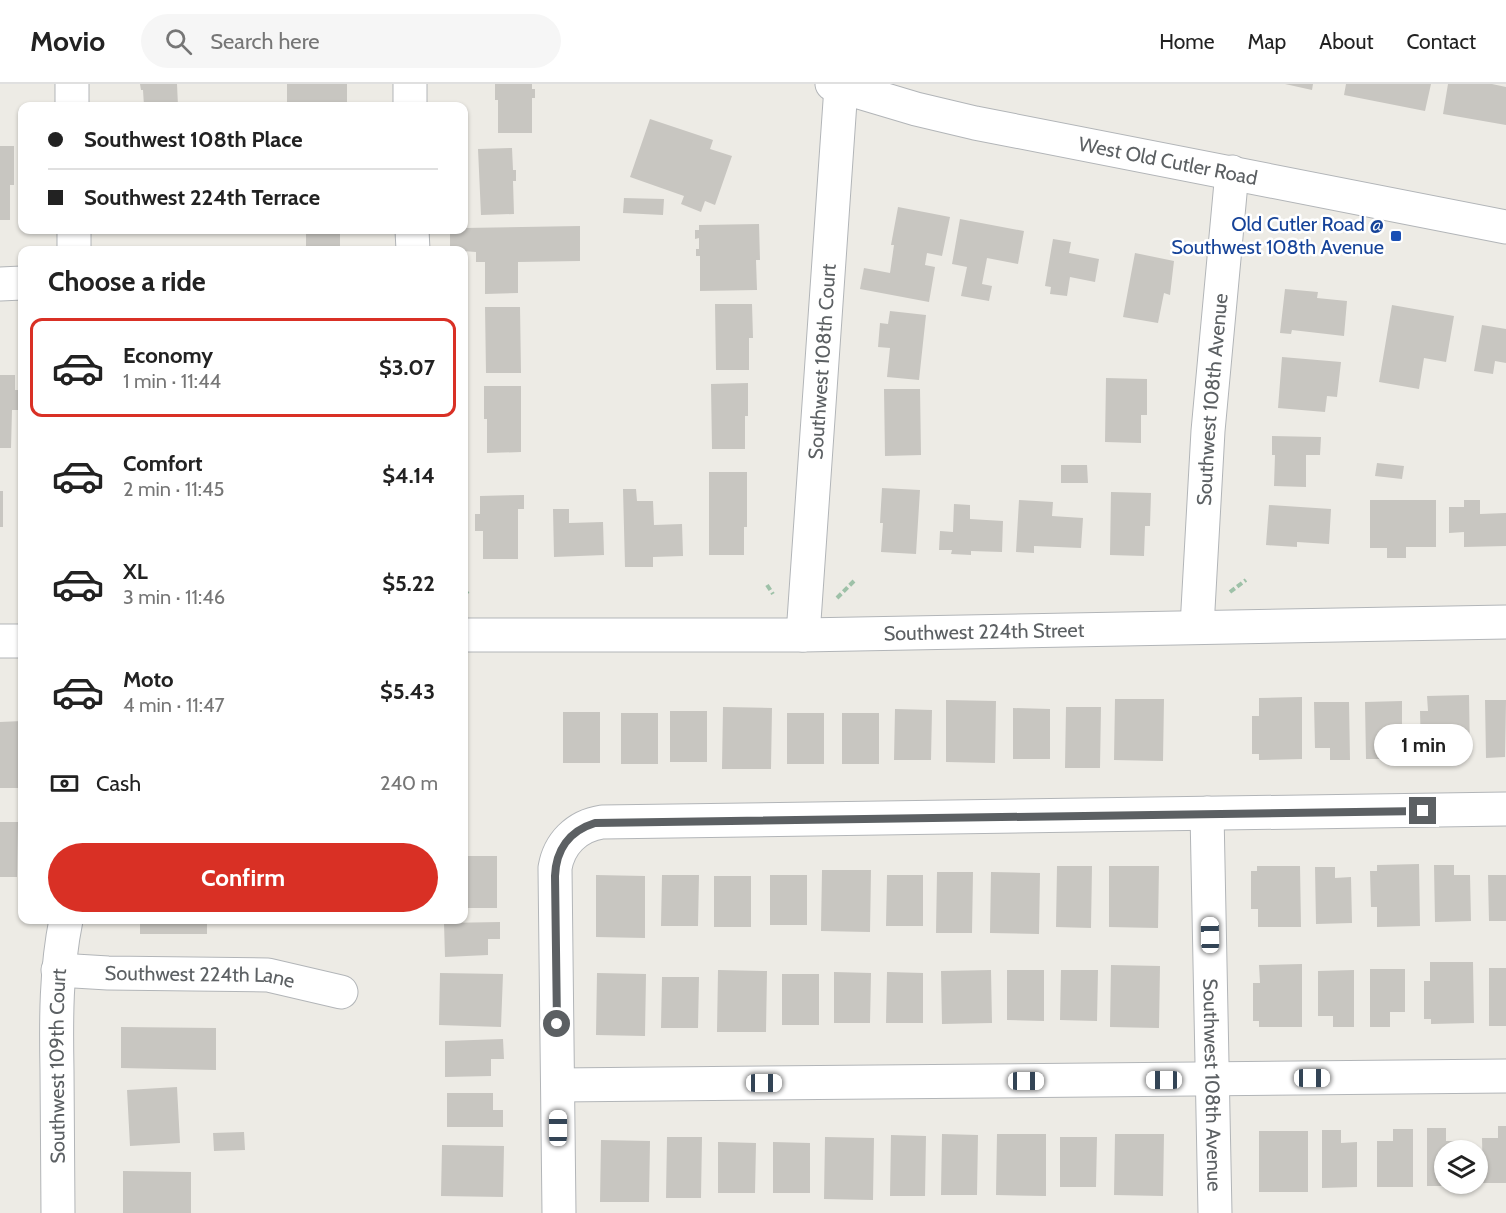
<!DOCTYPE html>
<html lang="en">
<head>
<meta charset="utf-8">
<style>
	:root { --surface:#fff; --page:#f6f6f6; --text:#222; --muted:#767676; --line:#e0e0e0; --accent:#d93025 }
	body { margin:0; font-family:Cabin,sans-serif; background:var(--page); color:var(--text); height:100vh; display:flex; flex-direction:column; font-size:22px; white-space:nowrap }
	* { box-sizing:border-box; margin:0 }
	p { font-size:20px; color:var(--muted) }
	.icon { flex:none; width:33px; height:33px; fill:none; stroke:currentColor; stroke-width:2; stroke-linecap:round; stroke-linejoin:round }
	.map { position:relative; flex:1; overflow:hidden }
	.panel { position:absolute; left:18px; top:162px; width:450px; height:678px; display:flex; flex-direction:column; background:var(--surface); border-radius:12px; box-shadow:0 2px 4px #0004 }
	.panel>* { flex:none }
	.hud { position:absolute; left:18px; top:18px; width:450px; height:132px; border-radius:12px; box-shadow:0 2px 4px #0004; display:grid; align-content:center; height:132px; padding:0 30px; background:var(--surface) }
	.fabs { position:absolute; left:1434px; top:1056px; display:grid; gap:12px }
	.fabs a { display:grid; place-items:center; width:54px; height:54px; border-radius:50%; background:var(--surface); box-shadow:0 2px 4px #0004; font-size:30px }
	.end { position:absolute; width:27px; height:27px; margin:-14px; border:8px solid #5c6063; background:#fff; box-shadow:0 0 0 3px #fff }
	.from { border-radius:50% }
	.bubble { position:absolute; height:42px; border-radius:21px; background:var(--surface); box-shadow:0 2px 4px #0004; font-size:20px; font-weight:800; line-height:42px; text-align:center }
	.car { position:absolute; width:18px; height:36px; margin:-18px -9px; border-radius:8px; box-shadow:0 0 4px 2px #0007; background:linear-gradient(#fff 24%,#345 0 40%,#fff 0 76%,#345 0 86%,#fff 0) }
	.hud b { display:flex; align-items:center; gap:21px; height:57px; font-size:22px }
	.hud b+b { border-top:2px solid var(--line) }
	.hud i { width:15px; height:15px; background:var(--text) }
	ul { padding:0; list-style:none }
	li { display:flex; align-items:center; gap:18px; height:99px; margin:0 12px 9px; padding:0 18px; border:3px solid transparent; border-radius:12px }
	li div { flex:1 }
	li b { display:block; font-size:22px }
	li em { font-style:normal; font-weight:800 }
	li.selected { border-color:var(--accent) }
	li>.icon { width:54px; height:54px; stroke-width:1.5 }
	h2 { padding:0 30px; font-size:27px; line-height:72px }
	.pay { display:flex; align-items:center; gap:15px; height:66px; padding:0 30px; font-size:22px }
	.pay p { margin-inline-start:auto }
	.action { display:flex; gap:12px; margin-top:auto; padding:12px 30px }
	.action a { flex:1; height:69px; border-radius:36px; background:var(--accent); color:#fff; font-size:24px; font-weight:800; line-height:69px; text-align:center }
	header { display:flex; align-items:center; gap:36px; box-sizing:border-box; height:84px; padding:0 30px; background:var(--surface); border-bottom:2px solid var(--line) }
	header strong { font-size:28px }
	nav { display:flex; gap:33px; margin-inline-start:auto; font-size:21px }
	.search { width:420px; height:54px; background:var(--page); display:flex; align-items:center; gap:15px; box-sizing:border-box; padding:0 21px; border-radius:33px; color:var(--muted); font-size:22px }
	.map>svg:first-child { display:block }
	.building { fill:#c8c6c1 }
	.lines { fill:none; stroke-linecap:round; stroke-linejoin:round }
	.minor-casing { stroke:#b2b5b8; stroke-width:35 }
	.path { stroke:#9ec1a8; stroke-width:4; stroke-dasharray:6 3; stroke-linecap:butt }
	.minor { stroke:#fff; stroke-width:33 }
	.route { stroke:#5c6063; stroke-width:8 }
	.transit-dot { fill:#1a4fb4; stroke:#fff; stroke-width:2 }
	.labels { text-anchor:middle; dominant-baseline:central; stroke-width:5; stroke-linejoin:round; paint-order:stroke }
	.street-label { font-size:20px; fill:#5c6063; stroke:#fff }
	.transit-label { font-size:20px; fill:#164399; stroke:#fff; text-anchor:end }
</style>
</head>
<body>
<header>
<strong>Movio</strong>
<div class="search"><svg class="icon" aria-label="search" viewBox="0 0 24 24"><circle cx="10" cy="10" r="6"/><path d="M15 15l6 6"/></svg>Search here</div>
<nav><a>Home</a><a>Map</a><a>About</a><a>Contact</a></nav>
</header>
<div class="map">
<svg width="1506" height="1129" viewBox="0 0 1506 1129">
	<rect width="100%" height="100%" fill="#edebe5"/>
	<path class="building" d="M140 0H177L178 22H144L143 6H141Z
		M287 0H347V22H287Z
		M495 0H532V5H535V14H532V49H498V16H495Z
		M1285 0H1313L1312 6Z
		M1346 0H1431L1425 27 1344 11Z
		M1448 0H1492L1506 3V41L1443 30Z
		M650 35 713 56 710 65 732 72 715 121 705 117 701 128 681 120 684 112 630 93Z
		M0 62H14V101H10V136H0Z
		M512 64 513 86H516V97H513L514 130 481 131 478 65Z
		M624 114 664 115 663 131 623 129Z
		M898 123 950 133 942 172 927 169 925 181 935 183 929 218 860 205 864 184 890 189 894 161H891Z
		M960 135 1024 147 1018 180 987 174 982 200 992 202 989 217 961 212 967 183 952 180Z
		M759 140 760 176H756L757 206 700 207V172H696V165H699V154L695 155V146H699V141Z
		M580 142V177L518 178V209L485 210V178H476V168L450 166V146H464V144Z
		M306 146H340V162H306Z
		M1053 155 1071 158 1069 169 1099 175 1095 198 1070 193 1067 212 1050 210 1051 203 1045 202Z
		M1135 169 1174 177 1170 211 1164 209 1158 239 1123 233Z
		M1285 205 1318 208 1317 214 1347 217 1344 252 1292 246 1291 250 1280 249Z
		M715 220H752L753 254H749V286H716Z
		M1392 221 1454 232 1446 278 1424 274 1419 305 1379 298Z
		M485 223H520L521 289H486Z
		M890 227 926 231 919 296 887 293 890 264 878 263 880 239 888 240Z
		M1482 241 1506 245V279L1495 277 1493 290 1474 287Z
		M1282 273 1341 278 1337 313 1327 312 1325 328 1278 324Z
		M0 291H15V306H21V326H12L11 364H0Z
		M1106 294 1147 295V331H1141V359L1105 358Z
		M748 299V332H745V365H712L711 300Z
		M484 302H521V368L487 369V335H484Z
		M884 305H920L921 371 885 372Z
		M1272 352 1321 353 1320 371H1306V403L1274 402 1275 371H1272Z
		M1377 379 1404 382 1402 395 1375 392Z
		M1061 381H1087L1088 399H1061Z
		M709 388H747V443H744V471H709Z
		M882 404 920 406 916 470 881 468 883 439H880Z
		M623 405H636L637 417H653L654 441 682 440 683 472 653 473V483H625Z
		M0 407H3V443H0Z
		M1111 408 1151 409 1150 442H1145L1144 472 1110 471Z
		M524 411V425H518V475H483V447H475V430H480V412Z
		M1019 416 1053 418 1052 432 1083 434 1081 464 1034 462V469L1016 468Z
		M1370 416H1436V463H1406V474H1387V464H1370Z
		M1464 416H1480V430L1506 429V462L1464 463V448L1449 449V423H1464Z
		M954 420 970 421V435L1003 437 1002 468 971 467V471L951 470 952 466H939L940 447 953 448Z
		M1269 421 1331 425 1329 460 1297 458V463L1266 461Z
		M553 425H569V439L603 438 604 471 554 473Z
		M1469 611 1470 673H1427V668H1421L1420 627H1428L1427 612Z
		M1302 613V675L1259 676V670H1252V632H1259V614Z
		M1115 615H1164L1163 677 1114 676Z
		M946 616 996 617 995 679 946 678Z
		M1485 616H1506L1505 673 1486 674Z
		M1402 617V663L1386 664V675H1366L1365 618Z
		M1314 618H1349L1350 676H1330V664H1315Z
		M723 623 772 624 771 685H722Z
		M1066 623H1101L1100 684H1065Z
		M1013 624 1050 625V675H1013Z
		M895 625 932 626 931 676H894Z
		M670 627H707V678H670Z
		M563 628H600V679H563Z
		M621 629H658V680H621Z
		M787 629H824V680H787Z
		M842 629H879V680H842Z
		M22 637V704H0V638Z
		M0 738H18L17 793H0Z
		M464 772H497V824H464Z
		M1419 780 1420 842 1377 843V823H1371L1370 787H1377V781Z
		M1434 781H1454V791H1470L1471 837 1435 838Z
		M1057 782H1092L1091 844 1056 843Z
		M1109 782H1159L1158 844 1109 843Z
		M1257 782H1300L1301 843H1258V825H1251V787H1257Z
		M1315 783H1335V794L1351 793 1352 839 1316 840Z
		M822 786H871L870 848 821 847Z
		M937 788H973L972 849H936Z
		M991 788 1040 789 1039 850 990 849Z
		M596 791 645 792V854L596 853Z
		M662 791H699L698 842H661Z
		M770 791H807V841H770Z
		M887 791H923V842H886Z
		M1488 791H1506V837H1489Z
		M714 792H751V843H714Z
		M140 836H207V850H140Z
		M500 838V855H488V871L445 873 444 839Z
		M1430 878H1473L1474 939 1431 940V935H1424V897H1430Z
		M1302 880V943H1259V937H1253V899H1260L1259 881Z
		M1111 881 1160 882 1159 944 1110 943Z
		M1489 884H1506V942H1489Z
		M1370 885H1405V928H1390V943H1370Z
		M718 886 767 887 766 948H717Z
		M991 886 992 939 942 940 941 887Z
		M1007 886H1044V937L1007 936Z
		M1061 886H1098L1097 937 1060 936Z
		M1354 886V943H1333V932H1318V887Z
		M834 888 871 889 870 939H834Z
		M887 888 923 889V939H886Z
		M440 889 503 890 501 943 439 941Z
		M597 889 646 890 645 952 596 951Z
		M782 890H819V941H782Z
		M662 893H699L698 944H661Z
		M121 943 216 944V986L121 984Z
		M503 955 504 975H491V992L445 993V957Z
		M177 1003 180 1059 130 1062 127 1006Z
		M447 1009H493V1026H503V1043H447Z
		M1498 1042H1506V1099H1483L1482 1054H1498Z
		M1427 1044H1446V1057H1463V1066H1444V1100H1463V1102H1427Z
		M1393 1045H1413V1103H1377V1057H1393Z
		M1322 1046H1341V1059L1357 1058V1103L1322 1104Z
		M1259 1047H1308V1108H1259Z
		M244 1048 245 1066 214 1067 213 1049Z
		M942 1050 978 1051 977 1111H941Z
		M997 1050H1046V1112L996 1111Z
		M1115 1050H1164L1163 1112 1114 1111Z
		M891 1051 926 1052 925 1112H890Z
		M667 1053H702L701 1114H666Z
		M825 1053 874 1054 873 1116 824 1115Z
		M1060 1053H1097L1096 1103H1060Z
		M601 1056 650 1057 649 1118H600Z
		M718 1058 756 1059 755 1109H718Z
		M773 1058 810 1059V1109H773Z
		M442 1061 504 1062 503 1113 441 1112Z
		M123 1087 191 1088V1129H123Z"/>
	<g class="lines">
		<g class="minor-casing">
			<g id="minor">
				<path d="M72 0V22"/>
				<path d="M410 0V22"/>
				<path id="s1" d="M832 0 916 25 975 39 1506 143"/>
				<path d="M74 146V166"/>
				<path d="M412 146 413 166"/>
				<path d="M0 200 22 199"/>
				<path id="s2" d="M1197 543 1208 347 1232 88"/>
				<path id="s3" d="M464 551H803L1506 538"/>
				<path id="s4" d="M803 551 841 3"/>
				<path d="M0 557H22"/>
				<path id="s5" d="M1207 729 1215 1129"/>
				<path id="s6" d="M58 886 108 889 268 891 341 908"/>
				<path d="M558 1001 1506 992"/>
				<path id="s7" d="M58 1129C58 1081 57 1034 57 986 56 936 56 885 66 836"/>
				<path d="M559 1129 555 784C559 760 576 742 602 738L1506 725"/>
			</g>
		</g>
		<path class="path" d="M33 164 34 166
			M767 501 773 510
			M1230 508 1246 496
			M464 511 468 507
			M837 514 854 497"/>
		<use href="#minor" class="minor"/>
	</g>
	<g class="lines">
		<path class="route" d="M557 940 555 792C556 766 569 747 595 739L1423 727"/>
	</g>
	<rect class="transit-dot" x="1390" y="146" width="12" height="12" rx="3"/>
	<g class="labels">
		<g class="street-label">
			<text stroke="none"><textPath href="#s1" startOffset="345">West Old Cutler Road</textPath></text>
			<text stroke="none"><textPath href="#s4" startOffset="274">Southwest 108th Court</textPath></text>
			<text stroke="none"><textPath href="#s2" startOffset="228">Southwest 108th Avenue</textPath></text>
			<text stroke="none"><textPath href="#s3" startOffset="520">Southwest 224th Street</textPath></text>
			<text stroke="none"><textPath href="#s6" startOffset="142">Southwest 224th Lane</textPath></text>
			<text stroke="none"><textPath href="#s7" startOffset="147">Southwest 109th Court</textPath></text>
			<text stroke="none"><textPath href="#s5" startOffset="272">Southwest 108th Avenue</textPath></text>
		</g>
		<g class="transit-label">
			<text x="1384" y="140">Old Cutler Road @<tspan x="1384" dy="23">Southwest 108th Avenue</tspan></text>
		</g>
	</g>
</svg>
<div class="fabs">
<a><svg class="icon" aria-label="layers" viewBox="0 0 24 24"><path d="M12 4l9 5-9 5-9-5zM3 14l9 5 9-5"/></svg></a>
</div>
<i class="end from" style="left:557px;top:940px"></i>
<i class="end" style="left:1423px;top:727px"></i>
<div class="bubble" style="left:1374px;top:640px;width:99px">1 min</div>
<i class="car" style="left:1210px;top:851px;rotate:359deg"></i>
<i class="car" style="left:1312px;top:994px;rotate:90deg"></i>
<i class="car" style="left:1164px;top:996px;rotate:270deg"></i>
<i class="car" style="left:1026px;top:997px;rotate:90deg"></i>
<i class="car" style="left:764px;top:999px;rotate:90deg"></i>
<i class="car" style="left:558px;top:1044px;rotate:0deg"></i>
<div class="hud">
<b><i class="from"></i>Southwest 108th Place</b>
<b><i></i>Southwest 224th Terrace</b>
</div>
<section class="panel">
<h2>Choose a ride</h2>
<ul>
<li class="selected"><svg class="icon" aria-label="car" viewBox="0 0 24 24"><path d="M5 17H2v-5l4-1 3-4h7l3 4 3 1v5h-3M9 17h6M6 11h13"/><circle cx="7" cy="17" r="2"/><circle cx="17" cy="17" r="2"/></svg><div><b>Economy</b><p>1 min · 11:44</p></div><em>$3.07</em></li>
<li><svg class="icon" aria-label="car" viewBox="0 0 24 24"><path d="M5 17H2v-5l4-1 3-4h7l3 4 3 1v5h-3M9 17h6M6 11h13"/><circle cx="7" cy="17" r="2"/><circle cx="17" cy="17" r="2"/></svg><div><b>Comfort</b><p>2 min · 11:45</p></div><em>$4.14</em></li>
<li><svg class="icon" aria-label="car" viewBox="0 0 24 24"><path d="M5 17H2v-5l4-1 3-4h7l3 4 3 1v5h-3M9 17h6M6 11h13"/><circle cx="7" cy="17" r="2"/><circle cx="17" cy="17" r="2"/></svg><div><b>XL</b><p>3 min · 11:46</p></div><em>$5.22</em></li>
<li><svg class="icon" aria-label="car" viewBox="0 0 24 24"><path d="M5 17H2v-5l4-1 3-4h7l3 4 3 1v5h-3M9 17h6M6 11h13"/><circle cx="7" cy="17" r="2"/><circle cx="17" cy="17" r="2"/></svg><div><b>Moto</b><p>4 min · 11:47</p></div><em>$5.43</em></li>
</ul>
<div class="pay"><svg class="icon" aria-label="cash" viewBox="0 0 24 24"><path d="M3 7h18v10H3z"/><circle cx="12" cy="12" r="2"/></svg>Cash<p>240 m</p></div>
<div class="action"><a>Confirm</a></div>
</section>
</div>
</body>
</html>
